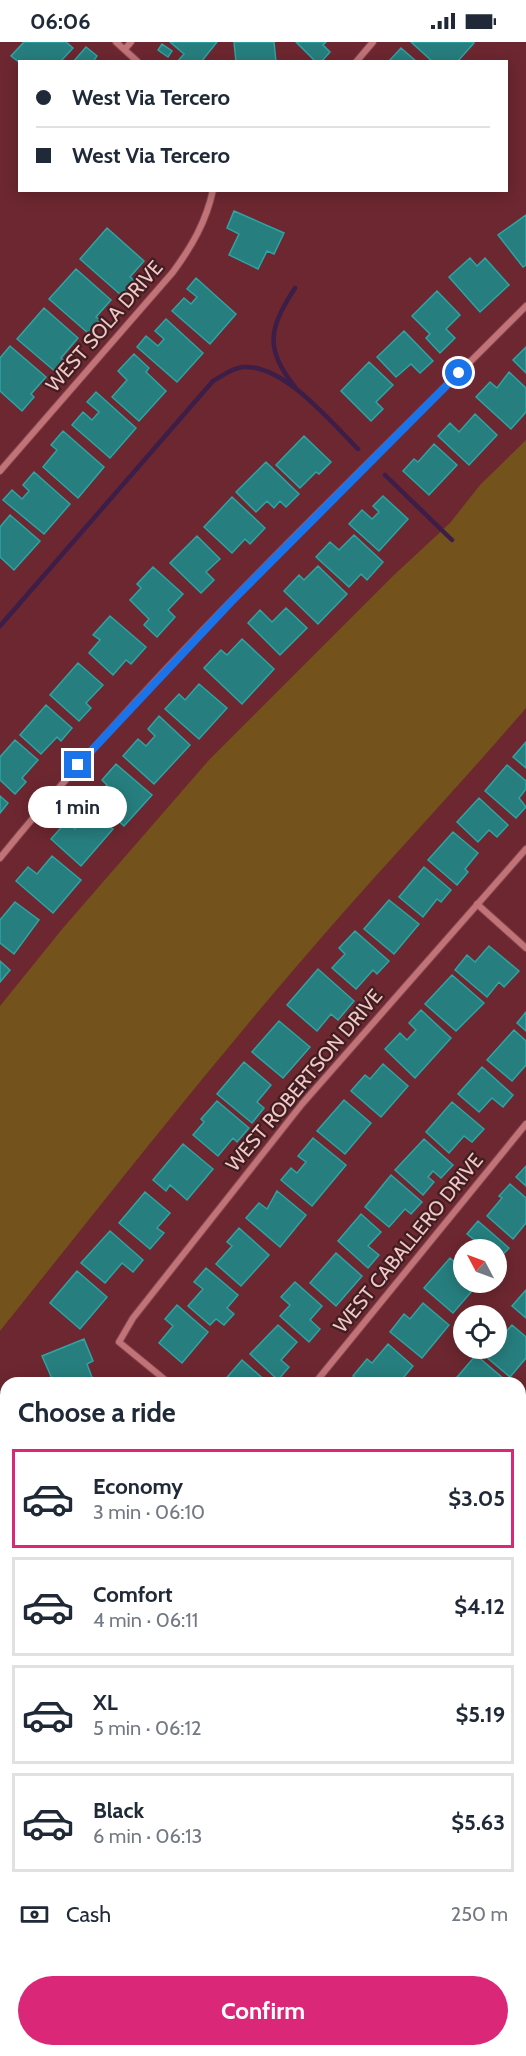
<!DOCTYPE html>
<html lang="en">
<head>
<meta charset="utf-8">
<style>
	:root { --surface:#fff; --page:#f2f2f3; --text:#1f2937; --muted:#747a83; --line:#e0e1e3; --accent:#db2777 }
	body { margin:0; font-family:Cabin,sans-serif; background:var(--page); color:var(--text); height:100vh; display:flex; flex-direction:column; font-size:22px; white-space:nowrap }
	* { box-sizing:border-box; margin:0 }
	p { font-size:20px; color:var(--muted) }
	.icon { flex:none; width:33px; height:33px; fill:none; stroke:currentColor; stroke-width:2; stroke-linecap:round; stroke-linejoin:round }
	.map { position:relative; flex:1; overflow:hidden }
	.panel { position:absolute; left:0px; top:1335px; width:526px; height:680px; display:flex; flex-direction:column; background:var(--surface); border-radius:18px 18px 0 0; box-shadow:0 3px 15px #0003 }
	.panel>* { flex:none }
	.guide { position:absolute; left:18px; top:18px; width:490px; height:132px; border-radius:0px; box-shadow:0 3px 15px #0003; display:grid; align-content:center; height:132px; padding:0 18px; background:var(--surface) }
	.needle { width:39px; rotate:311deg }
	.tools { position:absolute; left:453px; top:1197px; display:grid; gap:12px }
	.tools a { display:grid; place-items:center; width:54px; height:54px; border-radius:50%; background:var(--surface); box-shadow:0 3px 15px #0003; font-size:30px }
	.end { position:absolute; width:27px; height:27px; margin:-14px; border:8px solid #1a73e8; background:#fff; box-shadow:0 0 0 3px #fff }
	.from { border-radius:50% }
	.bubble { position:absolute; height:42px; border-radius:21px; background:var(--surface); box-shadow:0 3px 15px #0003; font-size:20px; font-weight:800; line-height:42px; text-align:center }
	.guide b { display:flex; align-items:center; gap:21px; height:57px; font-size:22px }
	.guide b+b { border-top:2px solid var(--line) }
	.guide i { width:15px; height:15px; background:var(--text) }
	ul { padding:0; list-style:none }
	li { display:flex; align-items:center; gap:18px; height:99px; margin:0 12px 9px; padding:0 6px; border:3px solid var(--line); border-radius:0px }
	li div { flex:1 }
	li b { display:block; font-size:22px }
	li em { font-style:normal; font-weight:800 }
	li.on { border-color:var(--accent) }
	li>.icon { width:54px; height:54px; stroke-width:1.5 }
	h2 { padding:0 18px; font-size:27px; line-height:72px }
	.pay { display:flex; align-items:center; gap:15px; height:66px; padding:0 18px; font-size:22px }
	.pay p { margin-inline-start:auto }
	.action { display:flex; gap:12px; margin-top:auto; padding:12px 18px }
	.action a { flex:1; height:69px; border-radius:36px; background:var(--accent); color:#fff; font-size:24px; font-weight:800; line-height:69px; text-align:center }
	.status { display:flex; justify-content:space-between; align-items:center; height:42px; padding:0 30px; background:var(--surface); direction:ltr }
	.status svg { height:16px; fill:currentColor }
	.map>svg:first-child { display:block }
	.green { fill:#73521b }
	.lines { fill:none; stroke-linecap:round; stroke-linejoin:round }
	.stream { stroke:#3c1e48; stroke-width:4.5 }
	.building { fill:#277e7e; stroke:#2ea4a4; stroke-width:1.5 }
	.minor-casing { stroke:#83454f; stroke-width:8 }
	.minor { stroke:#c27378; stroke-width:6 }
	.route { stroke:#1a73e8; stroke-width:8 }
	.labels { text-anchor:middle; dominant-baseline:central; stroke-width:4.5; stroke-linejoin:round; paint-order:stroke }
	.street-label { font-size:20px; fill:#f2c6c7; stroke:#3e1e20 }
</style>
</head>
<body>
<div class="status"><b>06:06</b><svg viewBox="0 0 49 12"><path d="M0 12V9h3v3zM5 12V6h3v6zM10 12V3h3v9zM15 12V0h3v12zM26 1h20v11H26zM47 4h2v5h-2z"/></svg></div>
<div class="map">
<svg width="526" height="2014" viewBox="0 0 526 2014">
	<rect width="100%" height="100%" fill="#6d2730"/>
	<path class="green" d="M526 398V666C466 736 403 803 342 872 223 1007 112 1149 0 1289V964L63 886 209 718 394 533 450 481 480 443Z
		M0 1834 6 1837V2008H242L249 2014H0Z"/>
	<g class="lines">
		<path class="stream" d="M295 246C270 285 263 306 295 345
			M385 433 452 498
			M0 584 213 339C222 334 232 326 243 325 284 322 332 381 358 407"/>
	</g>
	<path class="building" d="M24 0H66L73 6 60 20 20 21 11 14Z
		M170 0H217L201 20H177L184 12Z
		M234 0H274L276 20H236Z
		M296 0H326L323 3 330 10 321 20H316Z
		M411 0H472L474 1 457 20H433Z
		M162 2 172 9 168 15 158 8Z
		M86 5 97 14 93 20H73Z
		M401 6 417 20H392L390 18Z
		M234 169 284 191 274 212 267 209 258 227 229 213 239 192 227 186Z
		M526 173V223L523 225 498 193Z
		M107 186 144 219 130 235 135 239 122 254 80 217Z
		M470 216 477 224 485 216 509 243 480 270 449 235Z
		M76 227 111 258 96 275 100 278 89 292 49 257Z
		M196 236 236 272 210 302 172 269 184 256 191 262 197 255 187 247Z
		M437 249 460 273 446 287 455 296 440 311 426 296 430 292 412 274Z
		M44 266 78 296 61 316 66 321 57 331 17 297Z
		M166 277 203 311 177 340 137 305 146 294 158 304 164 297 155 289Z
		M404 289 433 319 420 331 411 322 396 335 377 315Z
		M10 304 46 335 31 352 34 355 22 369 0 349V316Z
		M526 305V331L513 318Z
		M134 312 149 326 146 330 166 349 139 379 112 355 127 338 118 329Z
		M369 320 393 343 376 360 383 367 371 379 341 349Z
		M509 330 526 346V370L511 387 476 355 490 340 497 346Z
		M96 350 136 386 110 416 72 383 83 370 92 378 99 370 87 360Z
		M475 372 497 393 469 423 438 394 450 381 459 390Z
		M63 389 104 425 78 456 43 425 57 408 51 403Z
		M304 394 331 420 319 432 316 430 300 446 276 423Z
		M434 402 457 423 429 453 403 429 414 417 418 420Z
		M266 420 299 452 286 465 280 459 274 466 267 459 256 470 236 450Z
		M34 430 70 462 44 492 3 458 12 448 22 457 29 449 23 443Z
		M383 454 408 477 379 509 349 482 362 468 372 477 379 470 373 464Z
		M232 455 265 486 250 502 245 497 232 511 204 485Z
		M10 473 40 499 14 528 0 515V485Z
		M354 493 383 520 367 538 361 532 349 545 316 515 330 500 339 508Z
		M197 494 220 517 206 530 214 538 201 551 170 521Z
		M318 524 347 552 318 582 284 549 299 533 304 538Z
		M153 525 183 552 168 568 175 575 157 595 144 583 149 577 130 558 141 546 137 542Z
		M286 566 307 586 280 613 248 581 260 568 272 580Z
		M110 574 146 605 131 622 126 618 113 633 89 611 100 598 93 593Z
		M242 597 274 627 242 662 204 626 221 608 227 613Z
		M78 621 103 643 86 661 91 666 79 679 50 653Z
		M199 642 227 666 199 697 165 667 179 652 185 658Z
		M46 663 72 686 61 699 57 695 41 712 20 693Z
		M159 674 190 703 154 742 123 714 138 697 146 704 155 694 148 687Z
		M15 698 38 718 22 736 26 740 15 752 0 738V715Z
		M526 700V726L513 715Z
		M116 722 152 753 124 784 94 758 107 743 102 738Z
		M507 723 526 739V747L519 756 526 765 516 776 485 749Z
		M0 754 8 761 0 771Z
		M479 756 508 783 497 795 489 788 478 800 457 780Z
		M85 762 113 787 81 824 51 797 67 779 75 787 83 778 76 773Z
		M453 790 478 811 465 827 468 830 457 843 428 818Z
		M52 814 81 838 53 871 16 839 28 825 37 832Z
		M424 825 451 848 441 860 437 857 423 875 399 855Z
		M389 858 419 882 394 912 364 887Z
		M15 860 39 878 14 912 0 901V878Z
		M355 889 389 919 377 932 373 928 356 947 332 926 345 912 339 906Z
		M489 904 519 929 504 945 499 940 487 955 455 928 467 913 475 920Z
		M0 919 10 928 0 940Z
		M318 927 354 959 338 978 331 972 317 989 287 963Z
		M452 933 484 961 456 989 425 962Z
		M421 968 451 996 415 1036 385 1007 400 991 407 998 416 988 409 981Z
		M526 970V989L517 981Z
		M279 979 310 1005 283 1036 252 1010Z
		M514 988 526 999V1023L512 1039 487 1018Z
		M244 1020 271 1043 257 1060 264 1066 252 1081 217 1052Z
		M383 1022 408 1044 381 1075 351 1049 365 1033 370 1037Z
		M482 1025 513 1053 503 1065 492 1056 479 1070 458 1052Z
		M344 1058 371 1081 345 1112 317 1089Z
		M217 1059 249 1086 237 1100 233 1096 218 1114 193 1093 204 1080 201 1077Z
		M452 1060 484 1087 472 1100 464 1094 449 1111 426 1090Z
		M313 1096 346 1123 312 1164 281 1138 291 1126 297 1131 306 1120 298 1114Z
		M424 1097 453 1123 441 1136 433 1129 428 1135 434 1140 423 1153 395 1128Z
		M183 1102 213 1127 187 1158 170 1143 166 1149 153 1138Z
		M526 1124V1144L516 1135Z
		M391 1133 422 1160 411 1172 405 1167 389 1185 365 1165Z
		M510 1142 526 1156V1181L513 1197 487 1174 502 1156 499 1154Z
		M277 1149 306 1173 280 1205 246 1176 259 1161 267 1167Z
		M145 1150 170 1171 157 1186 164 1191 150 1207 119 1181Z
		M361 1172 381 1190 368 1204 379 1213 368 1226 338 1199Z
		M478 1179 509 1206 496 1220V1208H472L478 1201 467 1192Z
		M239 1186 269 1213 241 1244 216 1222 232 1204 227 1200Z
		M110 1189 143 1218 133 1230 122 1221 105 1241 81 1221Z
		M336 1211 362 1234 336 1264 310 1241Z
		M450 1216 464 1228V1240L479 1241 453 1271 424 1246Z
		M206 1226 238 1253 227 1266 234 1272 224 1283 216 1277 210 1283 188 1264 203 1247 194 1240Z
		M77 1229 107 1255 80 1287 50 1261Z
		M295 1240 322 1264 310 1278 320 1287 309 1300 280 1274 290 1263 281 1255Z
		M526 1248V1276L512 1264Z
		M423 1261 449 1283 422 1316 390 1290 404 1272 410 1277Z
		M177 1263 208 1290 182 1321 159 1301 173 1284 165 1277Z
		M278 1283 297 1300 281 1318 289 1325 278 1338 250 1312Z
		M512 1283 526 1295V1316L510 1335 485 1314 491 1306H496V1301Z
		M84 1297 93 1319 87 1322 93 1338 86 1341H54L42 1314Z
		M388 1302 413 1324 399 1341H362L353 1334 367 1317 372 1321Z
		M476 1313 505 1338 503 1341H452Z
		M242 1318 268 1341H222Z
		M520 1420 526 1425V1448L520 1443Z
		M520 1451 526 1455V1471L522 1476 526 1483 520 1490Z
		M1 1765 6 1767V1812L0 1808Z
		M526 1938V1979L520 1975V1944Z
		M305 2008H329L333 2012 335 2008H346L352 2014H300Z
		M479 2008H516L511 2014H486Z"/>
	<g class="lines">
		<g class="minor-casing">
			<path id="minor" d="M116 0 138 20
				M125 7 131 0
				M356 20 373 0
				M0 429 173 230C192 204 206 180 213 148
				M0 816C160 619 347 444 526 264
				M477 862 526 906
				M169 1341 119 1300 133 1276 302 1062 526 807
				M315 1341 526 1082
				M520 1376 526 1369
				M0 1556H6
				M0 1623V1716
				M0 1723 6 1727
				M520 1864 526 1868
				M520 1877 526 1870
				M391 2008 398 2014
				M408 2014 413 2008"/>
		</g>
		<use href="#minor" class="minor"/>
	</g>
	<g class="lines">
		<path class="route" d="M78 723 231 560 459 331"/>
	</g>
	<g class="labels">
		<g class="street-label">
			<text transform="translate(104 284) rotate(-49)">WEST SOLA DRIVE</text>
			<text transform="translate(304 1038) rotate(-50)">WEST ROBERTSON DRIVE</text>
			<text transform="translate(408 1201) rotate(-51)">WEST CABALLERO DRIVE</text>
		</g>
	</g>
</svg>
<div class="tools">
<a><svg class="needle" viewBox="-14 -14 28 28"><path d="M0-13l5 13h-10z" fill="#e53935"/><path d="M0 13l5-13h-10z" fill="#747a83"/></svg></a>
<a><svg class="icon" aria-label="locate" viewBox="0 0 24 24"><circle cx="12" cy="12" r="6"/><path d="M12 2v4M12 18v4M2 12h4M18 12h4"/></svg></a>
</div>
<i class="end from" style="left:459px;top:331px"></i>
<i class="end" style="left:78px;top:723px"></i>
<div class="bubble" style="left:28px;top:744px;width:99px">1 min</div>
<div class="guide">
<b><i class="from"></i>West Via Tercero</b>
<b><i></i>West Via Tercero</b>
</div>
<section class="panel">
<h2>Choose a ride</h2>
<ul>
<li class="on"><svg class="icon" aria-label="car" viewBox="0 0 24 24"><path d="M5 17H2v-5l4-1 3-4h7l3 4 3 1v5h-3M9 17h6M6 11h13"/><circle cx="7" cy="17" r="2"/><circle cx="17" cy="17" r="2"/></svg><div><b>Economy</b><p>3 min · 06:10</p></div><em>$3.05</em></li>
<li><svg class="icon" aria-label="car" viewBox="0 0 24 24"><path d="M5 17H2v-5l4-1 3-4h7l3 4 3 1v5h-3M9 17h6M6 11h13"/><circle cx="7" cy="17" r="2"/><circle cx="17" cy="17" r="2"/></svg><div><b>Comfort</b><p>4 min · 06:11</p></div><em>$4.12</em></li>
<li><svg class="icon" aria-label="car" viewBox="0 0 24 24"><path d="M5 17H2v-5l4-1 3-4h7l3 4 3 1v5h-3M9 17h6M6 11h13"/><circle cx="7" cy="17" r="2"/><circle cx="17" cy="17" r="2"/></svg><div><b>XL</b><p>5 min · 06:12</p></div><em>$5.19</em></li>
<li><svg class="icon" aria-label="car" viewBox="0 0 24 24"><path d="M5 17H2v-5l4-1 3-4h7l3 4 3 1v5h-3M9 17h6M6 11h13"/><circle cx="7" cy="17" r="2"/><circle cx="17" cy="17" r="2"/></svg><div><b>Black</b><p>6 min · 06:13</p></div><em>$5.63</em></li>
</ul>
<div class="pay"><svg class="icon" aria-label="cash" viewBox="0 0 24 24"><path d="M3 7h18v10H3z"/><circle cx="12" cy="12" r="2"/></svg>Cash<p>250 m</p></div>
<div class="action"><a>Confirm</a></div>
</section>
</div>
</body>
</html>
